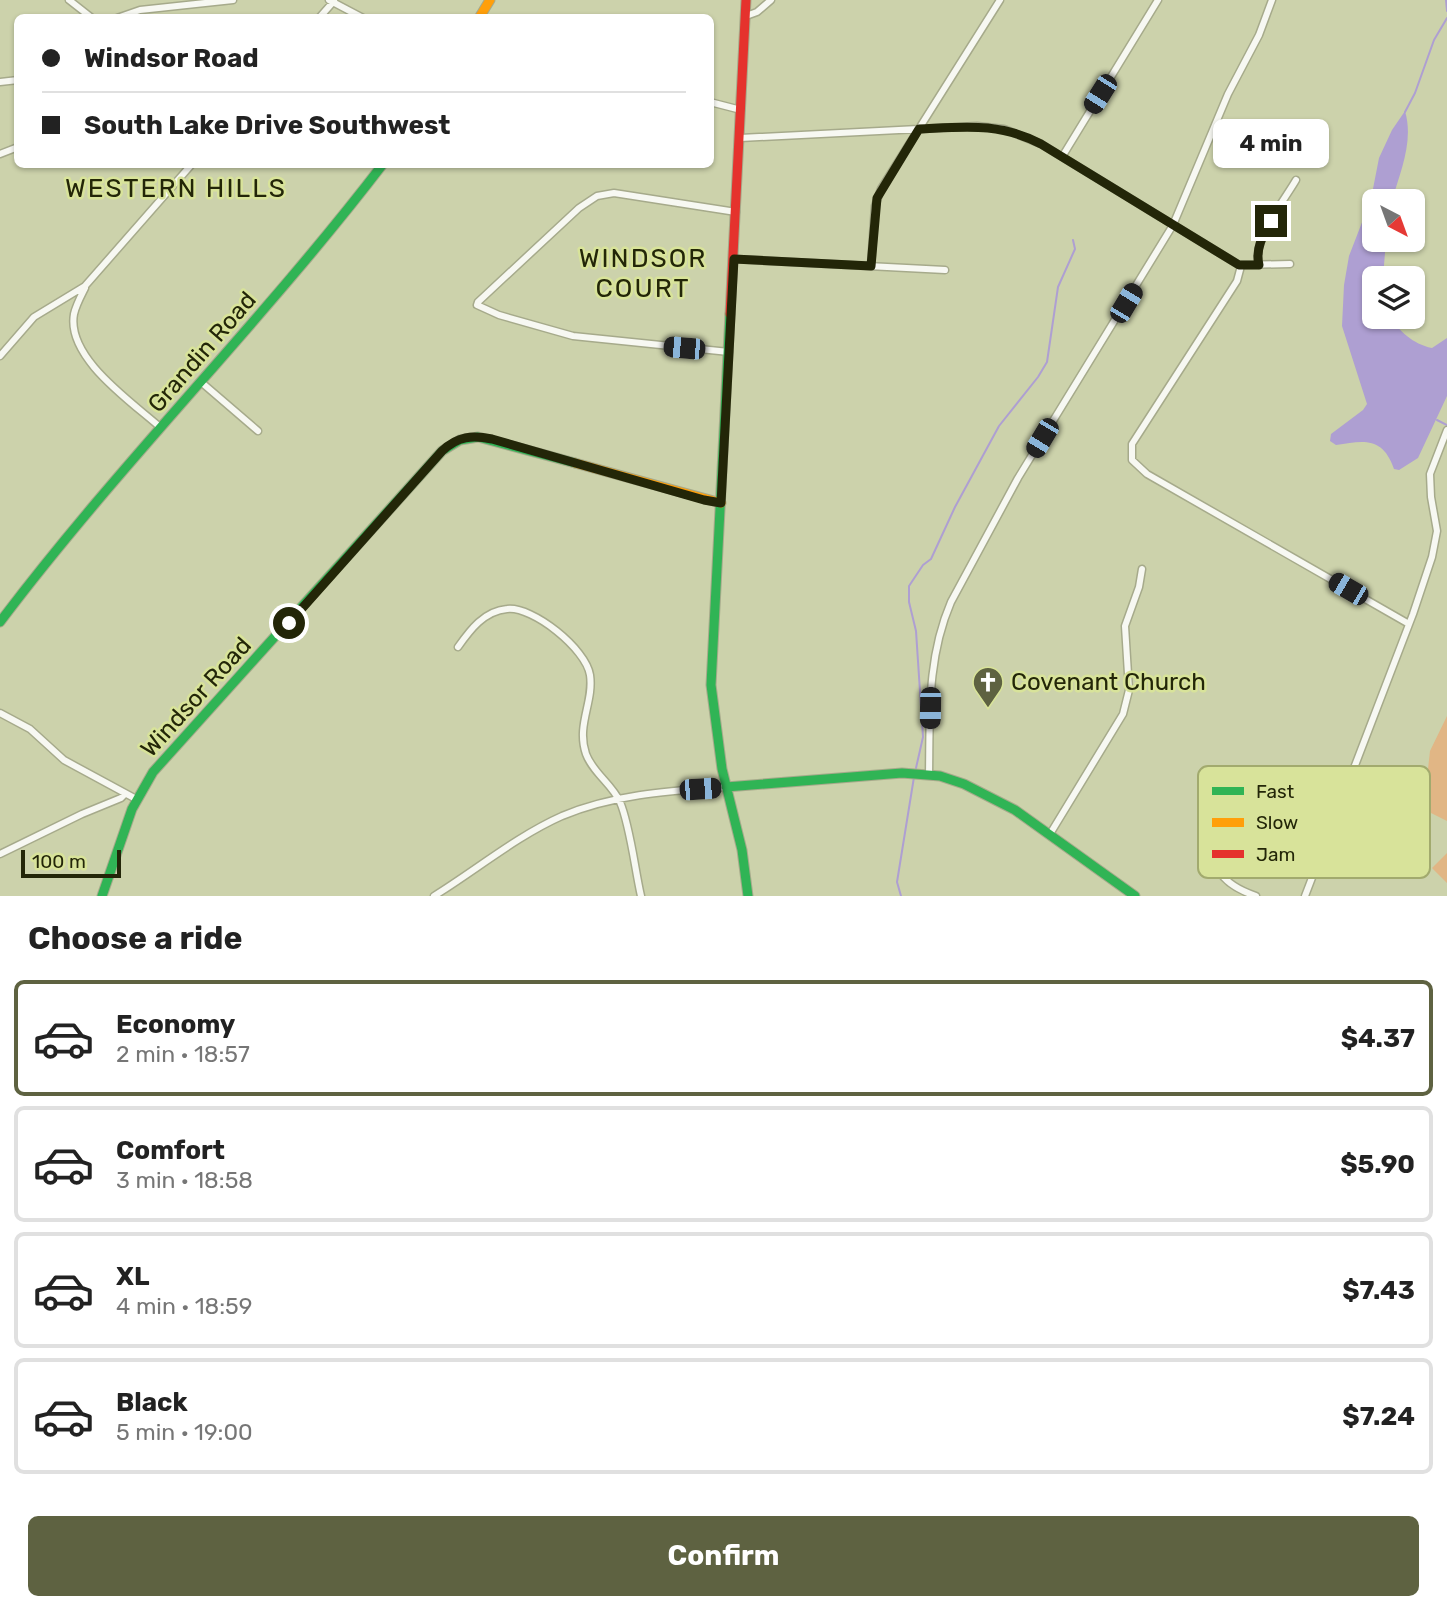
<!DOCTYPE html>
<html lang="en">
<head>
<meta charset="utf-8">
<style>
	:root { --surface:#fff; --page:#f2f2f2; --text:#222; --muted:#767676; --line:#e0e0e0; --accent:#5e6241 }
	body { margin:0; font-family:Rubik,sans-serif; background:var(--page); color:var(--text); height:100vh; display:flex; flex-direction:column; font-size:26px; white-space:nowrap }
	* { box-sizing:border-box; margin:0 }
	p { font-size:23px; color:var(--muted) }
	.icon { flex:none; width:38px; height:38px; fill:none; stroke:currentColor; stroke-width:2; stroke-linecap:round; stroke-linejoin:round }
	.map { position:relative; height:896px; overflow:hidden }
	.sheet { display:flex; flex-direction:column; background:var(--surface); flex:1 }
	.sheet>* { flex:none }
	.guide { position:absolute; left:14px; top:14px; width:700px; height:154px; border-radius:10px; box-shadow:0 2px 5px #0004; display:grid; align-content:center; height:154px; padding:0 28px; background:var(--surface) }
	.needle { width:46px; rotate:139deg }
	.controls { position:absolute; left:1362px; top:189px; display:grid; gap:14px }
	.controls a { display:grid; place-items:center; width:63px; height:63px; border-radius:10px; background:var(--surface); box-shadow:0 2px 5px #0004; font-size:35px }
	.scale { position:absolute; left:21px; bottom:18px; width:100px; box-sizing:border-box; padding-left:7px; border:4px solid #232608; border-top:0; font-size:19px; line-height:24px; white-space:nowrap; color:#232608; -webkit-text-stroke:5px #d8e39a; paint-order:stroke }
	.end { position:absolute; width:32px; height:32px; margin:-16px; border:9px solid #232608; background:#fff; box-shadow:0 0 0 4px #fff }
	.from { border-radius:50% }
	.bubble { position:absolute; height:49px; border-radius:10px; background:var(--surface); box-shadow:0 2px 5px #0004; font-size:23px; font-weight:700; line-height:49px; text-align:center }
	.car { position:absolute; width:21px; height:42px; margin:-21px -10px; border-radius:9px; box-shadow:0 0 5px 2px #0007; background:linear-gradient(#222 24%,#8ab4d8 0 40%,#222 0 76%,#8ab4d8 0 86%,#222 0) }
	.guide b { display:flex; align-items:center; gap:24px; height:66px; font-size:26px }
	.guide b+b { border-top:2px solid var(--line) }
	.guide i { width:18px; height:18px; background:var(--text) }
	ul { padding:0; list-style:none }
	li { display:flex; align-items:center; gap:21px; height:116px; margin:0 14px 10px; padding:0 14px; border:4px solid var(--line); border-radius:10px }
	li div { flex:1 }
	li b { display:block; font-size:26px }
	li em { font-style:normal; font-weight:700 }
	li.on { border-color:var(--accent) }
	li>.icon { width:63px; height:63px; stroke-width:1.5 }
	h2 { padding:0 28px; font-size:32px; line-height:84px }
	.primary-button { display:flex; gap:14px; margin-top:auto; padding:14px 28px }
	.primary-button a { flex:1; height:80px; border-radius:10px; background:var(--accent); color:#fff; font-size:28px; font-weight:700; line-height:80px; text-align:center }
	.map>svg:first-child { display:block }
	.green { fill:#e1b685 }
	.water { fill:#ae9fd2 }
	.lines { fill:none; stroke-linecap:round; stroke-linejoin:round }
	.stream { stroke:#ae9fd2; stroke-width:2 }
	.street-casing { stroke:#a6aa8b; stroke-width:9 }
	.fast-casing { stroke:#a6aa8b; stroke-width:11 }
	.slow-casing { stroke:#a6aa8b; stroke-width:11 }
	.jam-casing { stroke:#a6aa8b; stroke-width:11 }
	.street { stroke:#f7f8f2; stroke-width:6 }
	.fast { stroke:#30b455; stroke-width:9 }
	.slow { stroke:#ff9f0a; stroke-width:9 }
	.jam { stroke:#e5322d; stroke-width:9 }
	.route { stroke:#232608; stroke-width:9 }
	.labels { text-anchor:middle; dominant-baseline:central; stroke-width:5; stroke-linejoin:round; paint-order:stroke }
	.street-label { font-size:24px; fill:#232608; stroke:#d8e39a }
	.poi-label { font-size:24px; fill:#232608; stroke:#d8e39a; text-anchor:start }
	.neighbourhood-label { font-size:26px; letter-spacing:2px; fill:#232608; stroke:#d8e39a }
	.key { fill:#d8e39a; stroke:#a2aa6e; stroke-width:2 }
	.key-label { font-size:19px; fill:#232608 }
</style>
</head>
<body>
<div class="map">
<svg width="1447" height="896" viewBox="0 0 1447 896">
	<rect width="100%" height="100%" fill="#ccd2ab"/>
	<path class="green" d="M1447 716V821L1413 804 1428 769 1430 751Z
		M1447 853V883L1432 868Z"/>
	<path class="water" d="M1405 111C1414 142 1400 172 1392 201H1374V240H1386L1383 278H1374V317H1388C1401 331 1412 344 1432 348L1447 338V396L1418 458 1399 470 1394 469C1383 437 1365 440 1336 445L1330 441 1331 434 1363 410 1367 404 1342 326 1344 285 1349 256 1371 199 1379 158 1392 130Z"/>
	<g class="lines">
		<path class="stream" d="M1446 0 1447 11
			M1405 112 1415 93 1434 40 1447 18
			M1437 420 1447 425
			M916 768 923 737 916 631 909 602V586L923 565 931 559 955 507 999 426 1038 377 1047 362 1058 287 1075 249 1073 240
			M901 896 897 882 914 777"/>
		<g class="street-casing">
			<path id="street" d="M69 0 92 18
				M329 0 363 18
				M746 16 757 12 771 0
				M117 18 140 10 233 0
				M319 18 334 1
				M0 82 18 80
				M710 102 741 110
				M740 138 977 126 1004 129 1041 144 1239 265 1290 264
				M0 154 18 147
				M1062 157 1158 0
				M734 259 945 270
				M1259 265C1251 241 1284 201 1296 180
				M871 266 875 206 881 189 1000 0
				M1241 266 1237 281 1132 444V460L1147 474 1409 624
				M85 288C81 296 76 305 74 314 66 358 132 402 161 428
				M729 352 573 336 499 315 477 305 478 302 579 208 597 196 614 193 736 212
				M0 356 34 317 85 286 192 164
				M201 382 258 431
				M458 647C470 630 484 611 507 609 533 606 586 649 590 675 594 702 576 725 586 754 593 773 612 784 620 802 630 825 635 870 641 896
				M0 713 30 729 64 760 136 799
				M929 774C930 714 927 658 951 602L1018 478 1173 225 1228 94 1259 35 1272 0
				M1214 827C1207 864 1220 884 1256 896
				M1050 834 1123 714 1129 690 1125 626 1139 587 1142 569
				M0 854 82 814 121 798 125 794
				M434 896C476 870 517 836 562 816 615 794 670 791 726 787
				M1305 896 1413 614 1432 557 1437 531 1431 497 1430 474 1447 430"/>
		</g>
		<g class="fast-casing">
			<path id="fast" d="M730 314 711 685 722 769 742 850 748 896
				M0 622C120 463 262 322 383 164
				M726 787 902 773 940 776 964 784 1015 810 1135 896
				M102 896 132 809 153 772 442 451 460 440 478 437 575 463"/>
		</g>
		<g class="slow-casing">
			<path id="slow" d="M479 18 490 0
				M575 463 721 503"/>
		</g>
		<g class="jam-casing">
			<path id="jam" d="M730 314 746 0"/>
		</g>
		<use href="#street" class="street"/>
		<use href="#fast" class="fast"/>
		<use href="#slow" class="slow"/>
		<use href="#jam" class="jam"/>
	</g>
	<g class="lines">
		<path class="route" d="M289 623 442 451C458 436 472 435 492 439L704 500 721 503 734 259 871 266 877 198 919 129C964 127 999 122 1041 144L1239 265H1259C1255 249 1263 235 1271 221"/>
	</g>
	<defs>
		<g id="church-pin" transform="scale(1.575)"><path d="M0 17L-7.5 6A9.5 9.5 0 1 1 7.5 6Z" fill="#5e6241" stroke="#d8e39a"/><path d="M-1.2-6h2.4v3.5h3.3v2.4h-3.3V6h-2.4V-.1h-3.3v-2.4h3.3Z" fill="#fff"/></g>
	</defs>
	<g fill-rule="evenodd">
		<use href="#church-pin" x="988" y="682"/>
	</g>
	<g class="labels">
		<g class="street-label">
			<text transform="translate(202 352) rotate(-49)">Grandin Road</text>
			<text transform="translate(196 697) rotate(-48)">Windsor Road</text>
		</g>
		<g class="poi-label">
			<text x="1011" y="682">Covenant Church</text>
		</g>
		<g class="neighbourhood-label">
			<text x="176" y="188">WESTERN HILLS</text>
			<text x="643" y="258">WINDSOR<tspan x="643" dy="30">COURT</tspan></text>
		</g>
	</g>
	<rect x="1198" y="766" width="232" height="112" rx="10" class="key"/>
	<rect x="1212" y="787" width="32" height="8" fill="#30b455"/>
	<rect x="1212" y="818" width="32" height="9" fill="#ff9f0a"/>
	<rect x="1212" y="850" width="32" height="8" fill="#e5322d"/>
	<g class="key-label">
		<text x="1256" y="798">Fast</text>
		<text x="1256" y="829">Slow</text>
		<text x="1256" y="861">Jam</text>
	</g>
</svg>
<div class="controls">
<a><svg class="needle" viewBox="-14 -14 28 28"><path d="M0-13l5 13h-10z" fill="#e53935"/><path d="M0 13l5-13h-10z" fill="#767676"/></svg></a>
<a><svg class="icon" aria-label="layers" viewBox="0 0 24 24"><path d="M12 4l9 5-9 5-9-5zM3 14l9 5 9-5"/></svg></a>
</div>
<div class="scale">100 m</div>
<i class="end from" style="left:289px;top:623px"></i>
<i class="end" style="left:1271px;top:221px"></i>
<div class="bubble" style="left:1213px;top:119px;width:116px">4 min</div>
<i class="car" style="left:1100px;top:94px;rotate:212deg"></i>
<i class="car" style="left:1126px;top:303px;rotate:31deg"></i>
<i class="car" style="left:684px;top:348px;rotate:275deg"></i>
<i class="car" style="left:1042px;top:438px;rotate:211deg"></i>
<i class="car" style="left:1348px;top:589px;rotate:300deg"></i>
<i class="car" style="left:930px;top:708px;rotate:181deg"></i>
<i class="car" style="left:700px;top:789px;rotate:86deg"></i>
<div class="guide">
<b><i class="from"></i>Windsor Road</b>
<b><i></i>South Lake Drive Southwest</b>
</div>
</div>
<section class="sheet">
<h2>Choose a ride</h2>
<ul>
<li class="on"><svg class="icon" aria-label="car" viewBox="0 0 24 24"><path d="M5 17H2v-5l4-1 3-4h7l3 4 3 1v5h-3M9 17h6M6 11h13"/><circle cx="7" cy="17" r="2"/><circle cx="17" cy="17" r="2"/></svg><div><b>Economy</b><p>2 min · 18:57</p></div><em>$4.37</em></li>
<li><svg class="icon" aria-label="car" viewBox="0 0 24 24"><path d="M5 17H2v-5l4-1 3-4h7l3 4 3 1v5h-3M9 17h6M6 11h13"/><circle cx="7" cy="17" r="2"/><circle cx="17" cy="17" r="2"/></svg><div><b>Comfort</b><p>3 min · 18:58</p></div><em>$5.90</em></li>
<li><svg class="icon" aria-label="car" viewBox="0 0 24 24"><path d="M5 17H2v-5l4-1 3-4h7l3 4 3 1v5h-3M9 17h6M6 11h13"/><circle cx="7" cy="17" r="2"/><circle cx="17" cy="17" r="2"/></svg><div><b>XL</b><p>4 min · 18:59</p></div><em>$7.43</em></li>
<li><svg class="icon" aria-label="car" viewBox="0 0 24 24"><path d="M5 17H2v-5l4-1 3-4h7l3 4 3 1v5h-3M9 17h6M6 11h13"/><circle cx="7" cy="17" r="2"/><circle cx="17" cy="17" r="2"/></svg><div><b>Black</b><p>5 min · 19:00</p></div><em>$7.24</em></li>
</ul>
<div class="primary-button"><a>Confirm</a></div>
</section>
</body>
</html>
